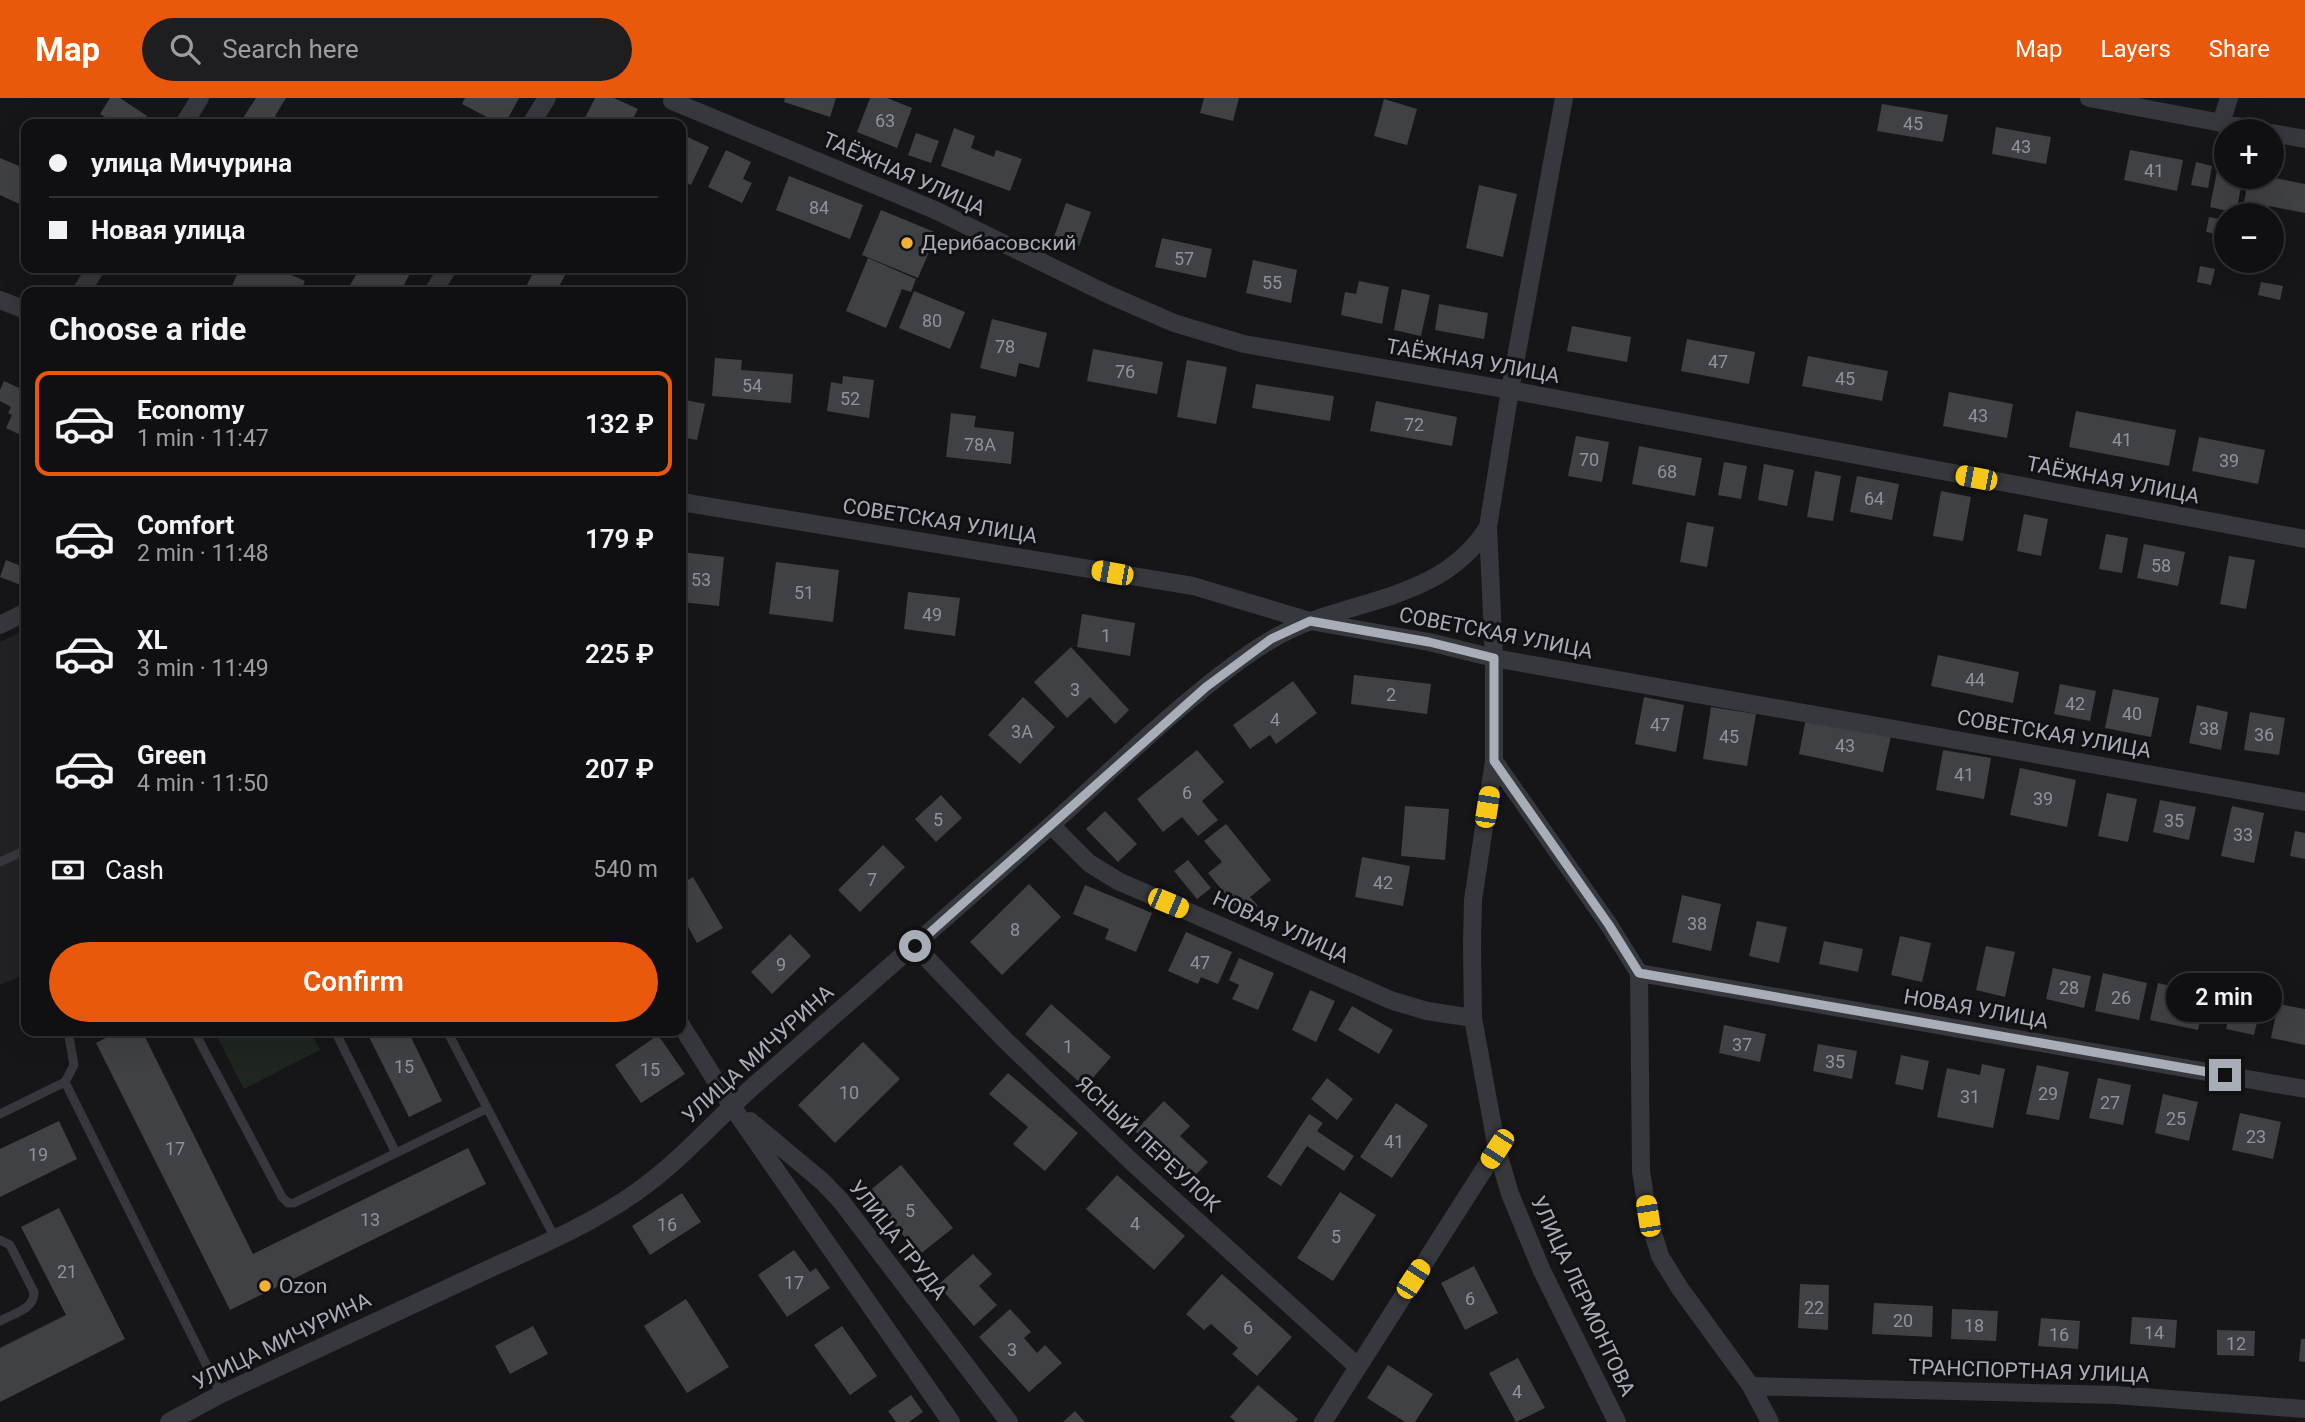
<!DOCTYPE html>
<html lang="en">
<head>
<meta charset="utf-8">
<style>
	:root { --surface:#101012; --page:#1e1e20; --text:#f1f3f6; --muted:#9c9d9f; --line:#303032; --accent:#ea580c }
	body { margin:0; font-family:Roboto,sans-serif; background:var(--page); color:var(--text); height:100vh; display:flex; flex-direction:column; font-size:26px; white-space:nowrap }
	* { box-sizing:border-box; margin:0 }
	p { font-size:23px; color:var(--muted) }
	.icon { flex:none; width:38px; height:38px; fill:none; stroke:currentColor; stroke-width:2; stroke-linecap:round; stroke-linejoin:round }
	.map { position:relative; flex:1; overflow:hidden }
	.side { position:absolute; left:21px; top:189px; width:665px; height:749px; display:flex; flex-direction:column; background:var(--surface); border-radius:14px; box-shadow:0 7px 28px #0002,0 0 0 2px var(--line) }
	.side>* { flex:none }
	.guide { position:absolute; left:21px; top:21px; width:665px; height:154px; border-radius:14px; box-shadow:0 7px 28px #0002,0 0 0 2px var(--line); display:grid; align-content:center; height:154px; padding:0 28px; background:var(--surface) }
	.controls { position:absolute; left:2214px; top:21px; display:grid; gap:14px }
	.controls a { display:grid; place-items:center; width:70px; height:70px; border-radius:50%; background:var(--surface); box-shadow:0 7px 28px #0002,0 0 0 2px var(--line); font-size:35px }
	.end { position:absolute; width:32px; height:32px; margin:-16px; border:9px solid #a8adb8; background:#111; box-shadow:0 0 0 4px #111 }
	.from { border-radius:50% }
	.bubble { position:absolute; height:49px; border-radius:24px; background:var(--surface); box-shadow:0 7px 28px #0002,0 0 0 2px var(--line); font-size:23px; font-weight:600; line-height:49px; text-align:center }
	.car { position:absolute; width:21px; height:42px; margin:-21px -10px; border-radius:9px; box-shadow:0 0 5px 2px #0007; background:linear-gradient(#f5c518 24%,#345 0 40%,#f5c518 0 76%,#345 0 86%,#f5c518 0) }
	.guide b { display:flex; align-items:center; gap:24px; height:66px; font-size:26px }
	.guide b+b { border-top:2px solid var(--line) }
	.guide i { width:18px; height:18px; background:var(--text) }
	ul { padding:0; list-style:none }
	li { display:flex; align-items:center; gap:21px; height:105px; margin:0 14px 10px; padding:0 14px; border:4px solid transparent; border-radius:14px }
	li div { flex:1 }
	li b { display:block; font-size:26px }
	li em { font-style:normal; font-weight:600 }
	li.selected { border-color:var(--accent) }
	li>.icon { width:63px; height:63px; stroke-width:1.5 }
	h2 { padding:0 28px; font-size:32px; line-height:84px }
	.pay { display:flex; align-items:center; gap:18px; height:77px; padding:0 28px; font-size:26px }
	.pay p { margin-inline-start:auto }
	.cta { display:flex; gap:14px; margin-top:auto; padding:14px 28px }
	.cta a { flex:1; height:80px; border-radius:42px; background:var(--accent); color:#fff; font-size:28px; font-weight:600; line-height:80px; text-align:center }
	header { display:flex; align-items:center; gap:42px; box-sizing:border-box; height:98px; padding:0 35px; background:var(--accent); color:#fff }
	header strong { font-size:33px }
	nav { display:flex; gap:38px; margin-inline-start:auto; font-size:24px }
	.search { width:490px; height:63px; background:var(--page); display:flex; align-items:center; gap:18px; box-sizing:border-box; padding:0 24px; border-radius:38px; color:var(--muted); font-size:26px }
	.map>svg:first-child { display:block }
	.built { fill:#222225 }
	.green { fill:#1e261f }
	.building { fill:#404145 }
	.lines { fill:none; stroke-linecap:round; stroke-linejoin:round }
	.service { stroke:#37383d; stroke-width:9 }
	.minor { stroke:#37383d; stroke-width:18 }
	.route { stroke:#a8adb8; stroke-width:9 }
	.poi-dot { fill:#f2b134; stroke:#111113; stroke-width:2.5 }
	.labels { text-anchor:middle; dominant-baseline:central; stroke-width:6; stroke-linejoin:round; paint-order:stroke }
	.number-label { font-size:18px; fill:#8e929b }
	.street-label { font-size:21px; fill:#a8adb8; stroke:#111113 }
	.poi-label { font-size:21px; fill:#a8adb8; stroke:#111113; text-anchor:start }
</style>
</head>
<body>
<header>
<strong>Map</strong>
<div class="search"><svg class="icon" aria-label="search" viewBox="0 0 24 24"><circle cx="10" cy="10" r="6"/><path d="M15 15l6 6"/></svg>Search here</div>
<nav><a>Map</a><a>Layers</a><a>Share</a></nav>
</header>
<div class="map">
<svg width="2305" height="1324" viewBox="0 0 2305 1324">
	<rect width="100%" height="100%" fill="#161618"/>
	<path class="built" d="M19 535 26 549V876L0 887V544Z"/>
	<path class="green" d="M214 933H310L320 952 244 991Z"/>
	<path class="building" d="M110 0H120L147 18 142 26H107L110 22 100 16Z
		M256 0H286L275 18 283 23 281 26H245L241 23Z
		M465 0H519L505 26H500L462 6Z
		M595 0H614L638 11 630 26H582Z
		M785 0H836L830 19 784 4Z
		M870 0H887L912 10 897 50 857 34Z
		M1204 0H1239L1233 23 1200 15Z
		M1384 1 1417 11 1407 47 1374 38Z
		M1882 6 1948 17 1943 44 1877 33Z
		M1996 29 2051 39 2046 66 1992 56Z
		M954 30 975 38 971 50 994 59 996 52 1022 61 1010 93 941 68Z
		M916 35 939 43 931 65 908 57Z
		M681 36 709 49 691 87 681 82Z
		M726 52 751 64 743 81 752 85 742 105 708 89Z
		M2130 52 2183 62 2177 93 2124 82Z
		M0 60 26 71V109L0 97Z
		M2196 64 2212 68 2208 90 2191 87Z
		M2218 68 2226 69V79H2243L2236 115 2210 109Z
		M789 78 863 107 850 141 776 112Z
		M2249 79H2270L2305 86V115L2269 108 2267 117 2242 114Z
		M1479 87 1517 96 1503 159 1466 150Z
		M1066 105 1091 114 1079 148 1054 139Z
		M881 112 937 135 918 180 862 157Z
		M2209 119 2224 122 2222 137 2206 134Z
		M1162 140 1212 151 1206 180 1155 169Z
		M868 160 916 181 911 194 902 191 886 230 846 213Z
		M1253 162 1297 172 1291 205 1246 195Z
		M2200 168 2215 171 2211 187 2197 184Z
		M240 170H275L305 183 300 194H229Z
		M360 170 371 173 373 170H413L400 194H346Z
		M536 170H569L557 192 561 194H523Z
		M1359 183 1389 189 1382 226 1341 217 1345 194 1356 196Z
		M2261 184 2283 188 2280 202 2258 197Z
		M1402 191 1430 197 1421 238 1394 232Z
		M914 193 965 214 950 251 899 230Z
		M1439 206 1488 215 1484 241 1435 232Z
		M992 221 1047 235 1039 270 1019 265 1016 279 980 270Z
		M1572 228 1631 239 1627 264 1567 253Z
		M1687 241 1755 254 1749 286 1681 273Z
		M1093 251 1163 264 1157 296 1087 283Z
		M1808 258 1888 273 1882 303 1802 288Z
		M715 260 742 262 741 272 793 276 791 305 712 298Z
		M1187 262 1227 269 1216 326 1177 319Z
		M843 278 874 282 869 320 827 313 831 284 842 286Z
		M4 283 19 290 22 284 26 286 25 339 6 330 12 317 8 315 11 309 0 303V292Z
		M1256 286 1334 298 1330 323 1252 310Z
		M1949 294 2013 306 2007 340 1943 328Z
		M681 301 705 306 697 342 681 339Z
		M1376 303 1457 319 1452 348 1370 333Z
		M2076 313 2176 332 2169 368 2069 349Z
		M951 315 976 318 974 329 1014 334 1011 366 946 359Z
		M1576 338 1609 344 1602 384 1568 378Z
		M2199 339 2265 352 2258 386 2192 373Z
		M1639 348 1702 360 1695 398 1632 386Z
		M1724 364 1747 368 1741 401 1718 397Z
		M1764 366 1794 372 1787 408 1758 402Z
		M1815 373 1841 378 1833 423 1807 419Z
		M1857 378 1899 386 1892 422 1850 414Z
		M1941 393 1971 399 1963 443 1933 438Z
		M2024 416 2048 421 2041 458 2017 453Z
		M1687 424 1714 429 1707 469 1680 464Z
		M2106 436 2128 440 2122 475 2099 471Z
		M2144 446 2185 454 2178 488 2137 480Z
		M681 454 724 459 719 508 681 504Z
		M2229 458 2255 462 2246 511 2220 506Z
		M6 462 26 470V489L0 479Z
		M776 464 839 472 833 524 769 516Z
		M908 494 960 500 955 538 904 531Z
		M1082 516 1135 525 1130 558 1077 549Z
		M1071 549 1129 612 1115 626 1090 599 1067 620 1034 584Z
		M1938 557 2019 574 2013 605 1931 588Z
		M1354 577 1431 586 1427 616 1351 606Z
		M1293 583 1317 615 1276 646 1270 637 1250 651 1233 627Z
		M2060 586 2096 593 2090 623 2054 616Z
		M2113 591 2159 600 2151 639 2105 630Z
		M1023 599 1055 629 1020 666 988 637Z
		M1644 599 1684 607 1676 654 1635 646Z
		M2197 607 2228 614 2221 652 2189 645Z
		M1711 609 1756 616 1747 668 1703 661Z
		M2250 614 2285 620 2279 657 2244 652Z
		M1806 620 1891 638 1883 674 1799 656Z
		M1197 652 1224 684 1202 703 1218 722 1198 738 1182 719 1163 734 1137 701Z
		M1943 652 1991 660 1984 701 1936 692Z
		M2020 670 2076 682 2067 729 2010 717Z
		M2107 695 2137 701 2128 744 2098 738Z
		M941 697 962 720 936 744 915 721Z
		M2160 702 2196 709 2189 742 2153 734Z
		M1405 708 1449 711 1445 762 1401 758Z
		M2232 708 2264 715 2254 765 2221 758Z
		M1105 713 1137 746 1118 764 1086 731Z
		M1226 726 1271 782 1250 799 1258 808 1244 819 1208 775 1222 764 1204 743Z
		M2295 733 2305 735V761L2290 758Z
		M883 747 905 769 860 814 838 792Z
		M1362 759 1410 768 1403 808 1355 799Z
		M1188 762 1211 790 1197 801 1174 773Z
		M693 779 723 830 697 845 681 816V786Z
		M1029 786 1061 819 1002 877 970 844Z
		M1085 787 1152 815 1136 854 1105 841 1109 831 1073 816Z
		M1682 797 1721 806 1711 853 1672 844Z
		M1757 823 1787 829 1779 865 1749 858Z
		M1186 834 1232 854 1218 886 1201 879 1198 886 1168 873Z
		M790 836 811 858 772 896 751 874Z
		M1900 838 1931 845 1922 884 1891 877Z
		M1824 843 1863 851 1858 874 1819 866Z
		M1986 848 2015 854 2005 899 1976 892Z
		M1239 860 1274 875 1258 912 1232 901 1239 887 1229 882Z
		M2053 870 2091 878 2084 910 2046 901Z
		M2103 875 2147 885 2139 922 2095 913Z
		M2158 885 2206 896 2198 932 2150 922Z
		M1310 892 1335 903 1316 944 1292 932Z
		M2234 893 2263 899 2254 937 2226 931Z
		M1051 906 1111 959 1085 989 1025 936Z
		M2278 906 2305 911V947L2271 940Z
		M1352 908 1393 932 1379 956 1338 932Z
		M1724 927 1766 936 1760 964 1719 955Z
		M119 933H142L253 1156 468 1050 486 1086 230 1212 96 945Z
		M366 933H408L442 1003 409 1019Z
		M658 937 685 976 641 1005 615 967Z
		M863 944 900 981 835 1045 798 1007Z
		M1818 946 1857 953 1852 981 1813 973Z
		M1901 957 1929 963 1923 992 1895 986Z
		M1982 966 2005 971 1993 1030 1937 1019 1947 970 1980 977Z
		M2037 967 2069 974 2059 1022 2026 1016Z
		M1008 975 1078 1035 1045 1073 1013 1046 1028 1029 989 996Z
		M1327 980 1353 1001 1337 1022 1311 1001Z
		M2098 980 2131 987 2123 1027 2089 1020Z
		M2163 996 2198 1004 2189 1043 2155 1035Z
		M1164 1003 1190 1028 1180 1038 1208 1064 1188 1085 1135 1033Z
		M1396 1005 1428 1027 1392 1080 1360 1059Z
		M2240 1015 2281 1024 2273 1061 2232 1052Z
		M1309 1016 1323 1025 1317 1033 1354 1058 1344 1073 1307 1048 1281 1088 1267 1079Z
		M59 1023 77 1061 0 1099V1051Z
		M901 1067 953 1130 919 1157 868 1094Z
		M1117 1077 1185 1138 1154 1172 1086 1111Z
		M1340 1094 1376 1117 1333 1183 1297 1160Z
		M682 1095 701 1124 650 1157 632 1128Z
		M59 1110 125 1241 0 1304V1250L66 1217 21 1129Z
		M794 1152 810 1174 816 1170 830 1190 787 1219 758 1177Z
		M973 1156 992 1176 979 1188 997 1207 974 1228 938 1187Z
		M1474 1168 1498 1215 1465 1232 1441 1185Z
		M1222 1176 1292 1239 1257 1278 1232 1256 1238 1250 1211 1226 1204 1232 1186 1216Z
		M1800 1186 1829 1187 1828 1232 1798 1230Z
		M686 1201 729 1269 687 1295 644 1228Z
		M1874 1205 1933 1208 1932 1239 1872 1236Z
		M1010 1211 1031 1234 1024 1240 1037 1255 1045 1247 1062 1265 1029 1294 979 1239Z
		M1952 1211 1998 1213 1996 1243 1951 1241Z
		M2132 1219 2177 1222 2175 1250 2130 1246Z
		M2041 1220 2080 1223 2078 1251 2038 1248Z
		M533 1228 548 1256 510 1276 495 1248Z
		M842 1228 877 1278 850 1297 814 1247Z
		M2217 1232 2255 1233 2254 1258 2217 1257Z
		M2301 1241H2305V1264L2299 1263Z
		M1518 1260 1545 1310 1516 1324 1489 1275Z
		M1388 1267 1433 1296 1415 1324H1405L1367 1300Z
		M1258 1287 1298 1321 1295 1324H1236L1230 1319Z
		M911 1297 923 1314 909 1324H896L888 1313Z
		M1075 1313 1085 1324H1063Z"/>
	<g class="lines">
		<path class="service" d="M0 764 26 752
			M194 933 282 1099 288 1105H294L396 1055 335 933
			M447 933 555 1140
			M65 984 74 967 68 933
			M0 1016 65 984 221 1296
			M396 1055 486 1011
			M0 1142 10 1147 34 1194C35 1211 13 1216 0 1223"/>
		<path class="minor" d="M1564 0 1510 292 1488 429 1494 560V663L1609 827 1639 875 1641 1073 1648 1118 1660 1158 1679 1189 1751 1288 1770 1324
			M2089 0 2264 33
			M672 3 935 112 1105 195 1174 225 1244 246 1510 292 2305 441
			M2221 25 2229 0
			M184 26 200 0
			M531 26 547 0
			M2272 35 2305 41
			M81 194 96 170
			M433 194 448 170
			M0 202 26 212
			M681 404 1193 488 1310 523 1429 544 1494 560 2305 704
			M0 527 26 514
			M1494 663 1473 802 1472 847 1473 920 1497 1051 1510 1096 1542 1173 1617 1324
			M1051 727 1089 765 1118 783 1393 903 1427 913 1473 920
			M915 848 1004 941 1132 1064 1357 1268
			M1639 875 2305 991
			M681 927 731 1007 951 1324
			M750 1023 823 1084 841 1103 1009 1324
			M1751 1288 2115 1297 2305 1311
			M169 1324 221 1296C306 1256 391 1217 476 1177 529 1152 587 1129 635 1095 680 1064 716 1021 757 985 855 900 953 814 1051 727 1112 672 1172 612 1239 563 1262 546 1287 531 1314 522 1379 499 1449 492 1488 429
			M1323 1324 1497 1051"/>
	</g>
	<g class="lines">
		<path class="route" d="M915 848 1206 589 1271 541 1310 523 1429 544 1494 560V663L1609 827 1639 875 2225 977"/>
	</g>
	<g class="poi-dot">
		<circle cx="907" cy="145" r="7"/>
		<circle cx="265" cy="1188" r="7"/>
	</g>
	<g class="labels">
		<g class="number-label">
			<text x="885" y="22">63</text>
			<text x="1913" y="25">45</text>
			<text x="2021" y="48">43</text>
			<text x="2154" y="72">41</text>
			<text x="819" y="109">84</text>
			<text x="1184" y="160">57</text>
			<text x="1272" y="184">55</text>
			<text x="932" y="222">80</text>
			<text x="1005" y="248">78</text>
			<text x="1718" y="263">47</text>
			<text x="1125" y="273">76</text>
			<text x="1845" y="280">45</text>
			<text x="752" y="287">54</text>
			<text x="850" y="300">52</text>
			<text x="1978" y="317">43</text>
			<text x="1414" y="326">72</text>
			<text x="2122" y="341">41</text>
			<text x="980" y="346">78А</text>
			<text x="1589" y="361">70</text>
			<text x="2229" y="362">39</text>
			<text x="1667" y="373">68</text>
			<text x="1874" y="400">64</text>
			<text x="2161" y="467">58</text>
			<text x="701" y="481">53</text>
			<text x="804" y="494">51</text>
			<text x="932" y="516">49</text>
			<text x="1106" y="537">1</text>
			<text x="1975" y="581">44</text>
			<text x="1075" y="591">3</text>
			<text x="1391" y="596">2</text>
			<text x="2075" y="605">42</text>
			<text x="2132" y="615">40</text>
			<text x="1275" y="621">4</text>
			<text x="1660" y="626">47</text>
			<text x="2209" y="630">38</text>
			<text x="1022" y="633">3А</text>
			<text x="2264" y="636">36</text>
			<text x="1729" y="638">45</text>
			<text x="1845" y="647">43</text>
			<text x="1964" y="676">41</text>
			<text x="1187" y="694">6</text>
			<text x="2043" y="700">39</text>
			<text x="938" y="721">5</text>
			<text x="2174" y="722">35</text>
			<text x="2243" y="736">33</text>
			<text x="872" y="781">7</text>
			<text x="1383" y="784">42</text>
			<text x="1697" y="825">38</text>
			<text x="1015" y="831">8</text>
			<text x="1200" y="864">47</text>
			<text x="781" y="866">9</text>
			<text x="2069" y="889">28</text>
			<text x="2121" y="899">26</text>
			<text x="1742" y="946">37</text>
			<text x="1068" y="948">1</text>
			<text x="1835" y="963">35</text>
			<text x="404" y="968">15</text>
			<text x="650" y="971">15</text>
			<text x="849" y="994">10</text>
			<text x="2048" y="995">29</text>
			<text x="1970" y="998">31</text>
			<text x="2110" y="1004">27</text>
			<text x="2176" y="1020">25</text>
			<text x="2256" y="1038">23</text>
			<text x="1394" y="1043">41</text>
			<text x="175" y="1050">17</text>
			<text x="38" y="1056">19</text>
			<text x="910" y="1112">5</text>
			<text x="370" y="1121">13</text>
			<text x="1135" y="1125">4</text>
			<text x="667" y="1126">16</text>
			<text x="1336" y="1138">5</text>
			<text x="67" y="1173">21</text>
			<text x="794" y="1184">17</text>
			<text x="1470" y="1200">6</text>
			<text x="1814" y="1209">22</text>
			<text x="1903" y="1222">20</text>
			<text x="1974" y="1227">18</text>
			<text x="1248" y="1229">6</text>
			<text x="2154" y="1234">14</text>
			<text x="2059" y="1236">16</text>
			<text x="2236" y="1245">12</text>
			<text x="1012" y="1251">3</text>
			<text x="1517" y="1293">4</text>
		</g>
		<g class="street-label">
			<text transform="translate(904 76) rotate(24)">ТАЁЖНАЯ УЛИЦА</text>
			<text transform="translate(1473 263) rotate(10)">ТАЁЖНАЯ УЛИЦА</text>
			<text transform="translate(2113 382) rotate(11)">ТАЁЖНАЯ УЛИЦА</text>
			<text transform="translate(940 423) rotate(9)">СОВЕТСКАЯ УЛИЦА</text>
			<text transform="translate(1496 535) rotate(11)">СОВЕТСКАЯ УЛИЦА</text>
			<text transform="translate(2054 636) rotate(10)">СОВЕТСКАЯ УЛИЦА</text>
			<text transform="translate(1281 829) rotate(24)">НОВАЯ УЛИЦА</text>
			<text transform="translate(1976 911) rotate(10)">НОВАЯ УЛИЦА</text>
			<text transform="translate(758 956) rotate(-42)">УЛИЦА МИЧУРИНА</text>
			<text transform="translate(1148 1046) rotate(43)">ЯСНЫЙ ПЕРЕУЛОК</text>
			<text transform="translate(898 1142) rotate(52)">УЛИЦА ТРУДА</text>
			<text transform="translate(1583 1198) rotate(65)">УЛИЦА ЛЕРМОНТОВА</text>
			<text transform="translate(282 1243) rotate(-26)">УЛИЦА МИЧУРИНА</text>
			<text transform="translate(2029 1273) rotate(2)">ТРАНСПОРТНАЯ УЛИЦА</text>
		</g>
		<g class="poi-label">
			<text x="921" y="145">Дерибасовский</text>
			<text x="279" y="1188">Ozon</text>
		</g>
	</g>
</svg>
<div class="controls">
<a>+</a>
<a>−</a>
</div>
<i class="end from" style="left:915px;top:848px"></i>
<i class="end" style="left:2225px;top:977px"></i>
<div class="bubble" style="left:2166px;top:875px;width:116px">2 min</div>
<i class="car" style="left:1976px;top:380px;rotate:281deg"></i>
<i class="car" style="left:1112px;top:475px;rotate:280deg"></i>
<i class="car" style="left:1487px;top:709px;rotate:9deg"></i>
<i class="car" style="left:1168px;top:805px;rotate:113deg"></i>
<i class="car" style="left:1497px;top:1051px;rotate:213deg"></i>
<i class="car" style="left:1648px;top:1118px;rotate:351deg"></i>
<i class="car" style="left:1413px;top:1181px;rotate:33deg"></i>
<div class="guide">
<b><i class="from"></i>улица Мичурина</b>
<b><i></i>Новая улица</b>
</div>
<section class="side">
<h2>Choose a ride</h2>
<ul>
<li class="selected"><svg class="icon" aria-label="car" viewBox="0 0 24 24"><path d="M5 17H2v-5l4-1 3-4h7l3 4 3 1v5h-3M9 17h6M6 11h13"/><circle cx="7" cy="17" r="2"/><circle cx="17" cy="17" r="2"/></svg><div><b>Economy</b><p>1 min · 11:47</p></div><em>132 ₽</em></li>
<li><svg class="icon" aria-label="car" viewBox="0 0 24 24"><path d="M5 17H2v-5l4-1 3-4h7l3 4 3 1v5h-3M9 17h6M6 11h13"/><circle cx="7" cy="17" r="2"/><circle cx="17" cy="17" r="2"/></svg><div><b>Comfort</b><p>2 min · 11:48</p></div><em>179 ₽</em></li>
<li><svg class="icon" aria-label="car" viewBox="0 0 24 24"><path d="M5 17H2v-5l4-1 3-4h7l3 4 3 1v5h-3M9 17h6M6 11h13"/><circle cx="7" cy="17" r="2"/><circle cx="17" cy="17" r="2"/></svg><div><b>XL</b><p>3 min · 11:49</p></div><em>225 ₽</em></li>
<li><svg class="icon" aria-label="car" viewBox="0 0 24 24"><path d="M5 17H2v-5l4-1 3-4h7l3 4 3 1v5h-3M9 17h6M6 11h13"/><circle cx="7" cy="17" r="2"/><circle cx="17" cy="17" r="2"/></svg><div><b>Green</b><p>4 min · 11:50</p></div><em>207 ₽</em></li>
</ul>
<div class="pay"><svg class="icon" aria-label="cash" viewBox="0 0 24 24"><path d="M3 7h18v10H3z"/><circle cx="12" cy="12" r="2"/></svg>Cash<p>540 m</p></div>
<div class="cta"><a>Confirm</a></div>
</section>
</div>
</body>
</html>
